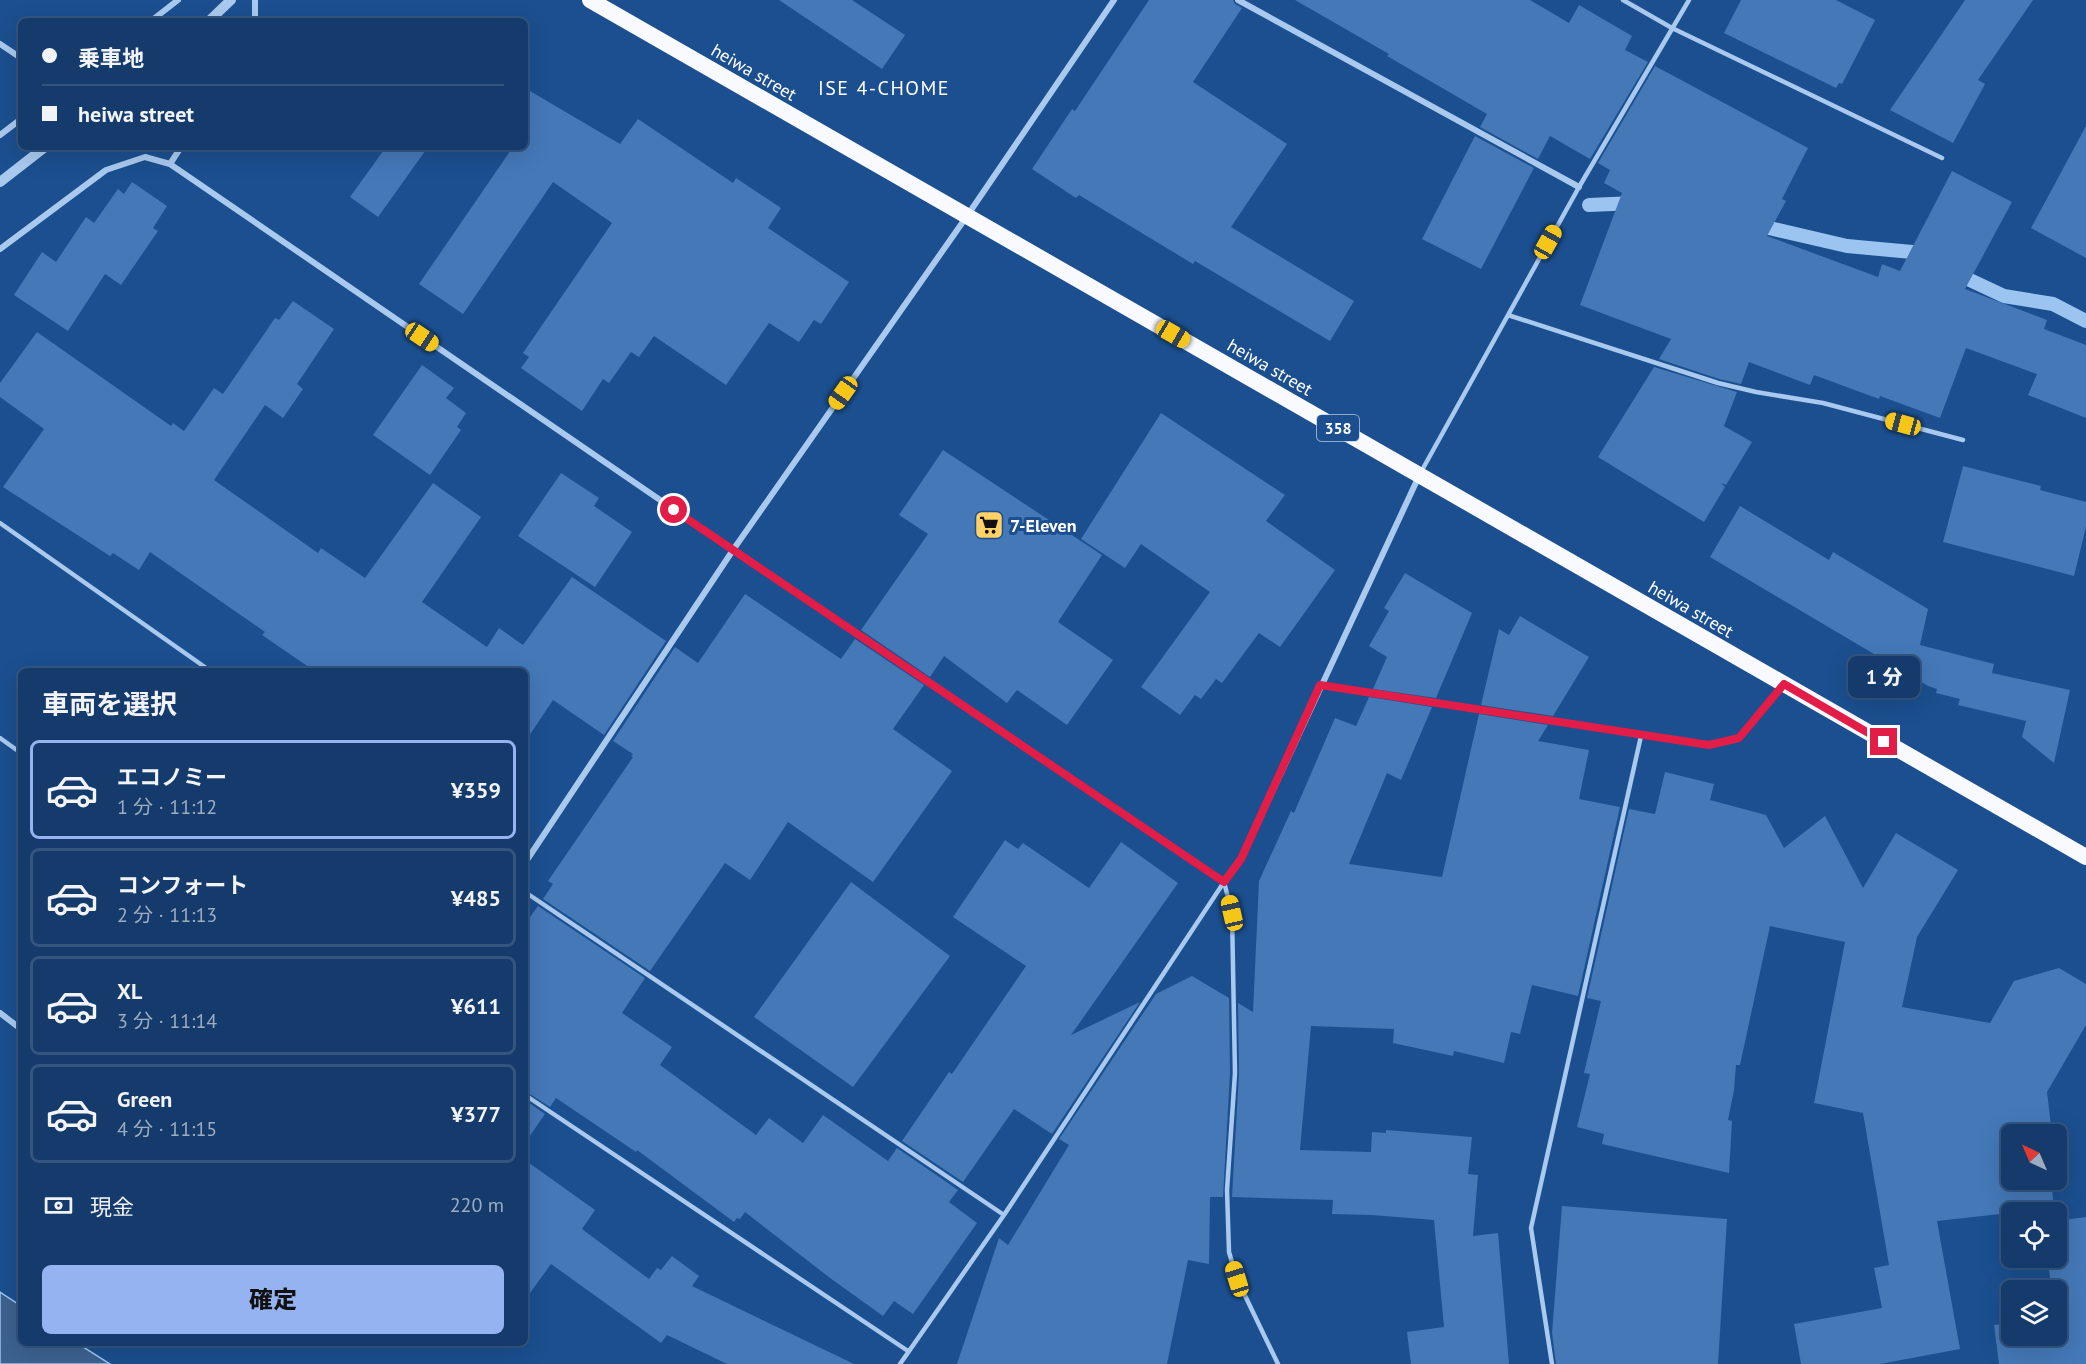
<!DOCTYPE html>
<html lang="ja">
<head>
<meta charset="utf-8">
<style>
	:root { --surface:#143b6b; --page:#214673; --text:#f1f3f6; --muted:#9dadc1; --line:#33557e; --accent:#95b2f1 }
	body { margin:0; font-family:"PT Sans","Noto Sans JP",sans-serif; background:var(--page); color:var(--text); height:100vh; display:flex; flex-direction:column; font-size:22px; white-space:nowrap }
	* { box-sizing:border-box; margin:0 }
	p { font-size:20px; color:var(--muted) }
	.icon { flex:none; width:33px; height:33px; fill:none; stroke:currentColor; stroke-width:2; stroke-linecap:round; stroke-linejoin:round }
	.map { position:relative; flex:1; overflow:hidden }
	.sheet { position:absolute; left:18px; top:668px; width:510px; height:678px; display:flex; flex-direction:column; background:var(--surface); border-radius:9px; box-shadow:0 6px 24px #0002,0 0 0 2px var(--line) }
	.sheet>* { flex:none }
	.banner { position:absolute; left:18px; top:18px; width:510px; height:132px; border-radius:9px; box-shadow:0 6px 24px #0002,0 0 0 2px var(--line); display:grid; align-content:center; height:132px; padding:0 24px; background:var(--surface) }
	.needle { width:39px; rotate:316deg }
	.fabs { position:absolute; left:2001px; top:1124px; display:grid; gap:12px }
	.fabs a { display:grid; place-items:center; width:66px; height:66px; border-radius:9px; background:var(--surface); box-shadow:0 6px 24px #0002,0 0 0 2px var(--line); font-size:30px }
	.end { position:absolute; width:27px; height:27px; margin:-14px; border:8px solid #e11d48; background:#fff; box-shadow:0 0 0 3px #fff }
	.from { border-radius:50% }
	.bubble { position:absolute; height:42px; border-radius:9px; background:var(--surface); box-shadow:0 6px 24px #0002,0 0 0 2px var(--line); font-size:20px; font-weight:800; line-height:42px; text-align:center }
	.car { position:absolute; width:18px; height:36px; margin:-18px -9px; border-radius:8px; box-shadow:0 0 4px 2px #0007; background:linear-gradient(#f5c518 24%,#345 0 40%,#f5c518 0 76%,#345 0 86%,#f5c518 0) }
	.banner b { display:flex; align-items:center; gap:21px; height:57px; font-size:22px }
	.banner b+b { border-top:2px solid var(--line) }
	.banner i { width:15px; height:15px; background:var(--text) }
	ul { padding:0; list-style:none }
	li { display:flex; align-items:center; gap:18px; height:99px; margin:0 12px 9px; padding:0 12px; border:3px solid var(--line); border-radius:9px }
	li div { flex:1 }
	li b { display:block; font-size:22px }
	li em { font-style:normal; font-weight:800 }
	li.on { border-color:var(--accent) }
	li>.icon { width:54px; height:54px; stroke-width:1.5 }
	h2 { padding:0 24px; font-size:27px; line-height:72px }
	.pay { display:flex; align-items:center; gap:15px; height:66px; padding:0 24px; font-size:22px }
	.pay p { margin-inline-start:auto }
	.button { display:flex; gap:12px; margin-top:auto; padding:12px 24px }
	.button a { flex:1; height:69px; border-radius:9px; background:var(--accent); color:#111; font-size:24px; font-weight:800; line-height:69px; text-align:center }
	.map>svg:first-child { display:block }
	.water { fill:#3c6290; stroke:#9cc4f0; stroke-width:1.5 }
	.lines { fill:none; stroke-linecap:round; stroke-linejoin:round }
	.stream { stroke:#9cc4f0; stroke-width:14 }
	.building { fill:#4478b7 }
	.service { stroke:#a9c9ee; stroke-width:4.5 }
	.minor { stroke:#a9c9ee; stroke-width:6 }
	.tertiary { stroke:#a9c9ee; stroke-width:10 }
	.trunk { stroke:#f8faff; stroke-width:16 }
	.route { stroke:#e11d48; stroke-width:8 }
	.labels { text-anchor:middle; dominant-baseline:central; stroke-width:6; stroke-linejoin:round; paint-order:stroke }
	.shield { fill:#1b4f8f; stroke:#bbcadd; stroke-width:1.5 }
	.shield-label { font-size:16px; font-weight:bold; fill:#fff }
	.street-label { font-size:18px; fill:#fff; stroke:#1b4f8f }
	.poi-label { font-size:18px; font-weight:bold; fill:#fff; stroke:#1b4f8f; text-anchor:start }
	.neighbourhood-label { font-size:20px; letter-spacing:1.5px; fill:#fff; stroke:#1b4f8f }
</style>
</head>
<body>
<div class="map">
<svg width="2086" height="1364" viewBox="0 0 2086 1364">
	<rect width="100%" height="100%" fill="#1b4f8f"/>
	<path class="water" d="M0 1292 21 1306V1342L77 1343 110 1364H0Z"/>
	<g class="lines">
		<path class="stream" d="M1589 205 1635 203
			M1757 221 1765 227 1847 246 1912 252 1927 259
			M1955 273 2004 296 2053 304 2086 321"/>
	</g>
	<path class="building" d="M779 0H852L905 35 882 69Z
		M1149 0H1233L1235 4 1242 8 1193 82 1287 144 1231 227 1354 301 1330 341 1195 261 1193 264 1079 195 1076 198 1032 169 1072 109 1075 111Z
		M1295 0H1530L1569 23 1579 5 1632 36 1625 50 1648 62 1590 159 1550 136 1538 159 1480 127 1487 114 1387 56 1389 54Z
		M1741 0H1836L1875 20 1842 84 1839 83 1836 88 1724 33Z
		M1965 0H2033L1978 80 1985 84 1953 143 1890 110Z
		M1655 66 1808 148 1782 199 1786 201 1767 236 1878 277 1882 264 1900 271 1952 171 2012 202 1965 289 2047 320 2044 329 2086 345V418L2028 395 2037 374 1966 348 1940 418 1880 396 1879 399 1814 375 1810 385 1749 362 1741 384 1719 379 1659 359 1671 339 1580 305 1622 193 1604 183 1610 170 1598 163Z
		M525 88 620 144 638 119 733 183 736 178 781 208 768 228 849 282 821 324 814 320 799 342 769 323 726 385 654 336 639 357 631 352 609 383 603 379 582 411 521 368 529 357 523 353 612 223 553 182 463 314 419 284 513 147H525Z
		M2086 126V258L2031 228Z
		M1475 136 1534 168 1481 269 1422 239Z
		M386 147H428L378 217 350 197Z
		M132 182 167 206 153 228 158 231 121 285 105 274 68 331 14 295 42 252 56 262 86 217 94 223 118 189 124 194Z
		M293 301 334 329 297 384 303 389 283 418 265 405 214 480 318 553 321 548 365 578 433 483 481 517 422 602 487 647 499 628 523 645 572 577 666 641 604 735 553 700 525 742V670H313L262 635 265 632 150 552 139 570 113 553 110 556 3 487 44 429 0 397V383L37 332 171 426 173 423 184 431 214 388 223 394 275 318 279 320Z
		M422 365 454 388 446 398 466 413 457 427 461 430 430 475 373 435Z
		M1654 367 1737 392 1724 426 1752 442 1726 485 1721 483 1725 487 1704 522 1598 457Z
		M1161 413 1285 495 1266 521 1335 570 1280 647 1259 633 1222 683 1216 679 1201 699 1195 695 1180 715 1141 687 1210 592 1141 544 1125 568 1081 539Z
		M943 450 1102 555 1058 622 1113 660 1067 725 1017 690 1007 703 944 656 930 677 861 630 928 534 899 515Z
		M1963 466 2041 486 2040 490 2086 502V527L2074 576 1943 542Z
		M561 473 599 498 594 506 632 532 595 587 518 536Z
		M1740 506 1829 560 1833 552 1928 609 1920 645 1994 664 1992 673 2070 690 2054 763 2022 737 2026 721 1958 705 1960 699 1936 693 1937 689 1928 686 1710 557Z
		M1405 573 1472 613 1436 698 1373 689 1387 657 1369 646 1389 611 1384 608Z
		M745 594 841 659 855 639 924 685 893 729 952 771 873 882 788 822 750 880 725 863 650 971 543 899 553 884 548 881 633 757 631 756 633 754 613 741 675 647 698 663Z
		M1520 616 1589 657 1553 716 1481 705 1499 629 1509 635Z
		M1369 697 1432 707 1401 780 1387 773 1349 864 1442 877 1479 714 1548 725 1538 741 1589 750 1579 799 1620 807 1578 996 1532 985 1520 1034 1511 1032 1504 1063 1454 1051 1453 1056 1393 1043 1394 1029 1311 1026 1300 1150 1371 1152 1372 1132 1386 1133V1130L1472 1137 1468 1174 1478 1175 1473 1236 1498 1233 1509 1364H1411L1407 1332 1444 1327 1434 1220 1372 1215 1332 1214 1333 1200 1232 1197 1239 1073 1238 1003 1253 1012 1259 881 1291 811 1294 813 1335 718 1356 726Z
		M1665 772 1714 784 1710 800 1766 815 1784 848 1825 816 1863 888 1896 833 1958 870 1917 937 1902 1007 1990 1023 2014 981 2059 968 2086 984V1025L2047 1092 2052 1134H2012V1179H2051L2054 1208 1937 1221 1960 1349 1880 1364H1801L1794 1324 1882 1308 1874 1268 1889 1265 1863 1113 1814 1103 1845 942 1770 926 1740 1065H1736L1734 1090 1728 1120 1732 1121 1729 1173 1602 1144 1604 1134 1577 1127 1590 1074 1584 1073 1601 1001 1587 998 1629 809 1655 814Z
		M1005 840 1018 849 1023 843 1089 888 1121 842 1178 883 1071 1035 1140 1002 1052 1134 1014 1109 963 1182 902 1141 949 1072 952 1074 1026 966 953 917Z
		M851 882 950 956 853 1087 754 1017Z
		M538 906 645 978 622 1013 672 1047 660 1065 756 1135 769 1118 803 1143 823 1115 888 1161 897 1148 958 1190 949 1202 977 1223 913 1314 894 1301 883 1316 830 1278 745 1212 740 1219 737 1218 734 1222 637 1150 636 1152 556 1098 550 1107 525 1091V924Z
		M1192 976 1229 998 1230 1073 1223 1197H1210L1209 1264 1188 1260 1167 1364H957L999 1238 1008 1245 1069 1145 1059 1139 1156 994Z
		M525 1100 545 1114 525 1143Z
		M525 1160 595 1210 582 1229 649 1279 657 1268 661 1270 672 1256 699 1276 692 1286 854 1364H727L667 1335 661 1343 551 1264 525 1300Z
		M1562 1206 1727 1219 1718 1364H1556L1552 1333Z
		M2086 1217V1364H1999L1994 1325 2012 1323V1335H2056V1290H2052L2047 1257H2056V1221Z"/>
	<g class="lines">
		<path class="service" d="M1623 0 1672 28 1942 158
			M1508 315 1718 383 1756 392 1823 403 1963 440
			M1421 472 1579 187 1689 0
			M0 523 209 670
			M1320 685 1709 745 1739 738 1781 688
			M0 738 21 753
			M1224 882 1232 913 1235 1073 1227 1190 1229 1252 1237 1279 1278 1364
			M525 892 1004 1215
			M525 1095 908 1351
			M900 1364 1004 1215 1224 882
			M1552 1364 1531 1228 1641 736"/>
		<path class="minor" d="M1238 0 1579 187
			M151 21 178 0
			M255 21V0
			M0 44 21 58
			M0 135 21 119
			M170 164 181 147
			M0 249 106 170 145 157 170 164 733 550 1224 882 1241 859 1419 476
			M525 863 733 550 967 216 1114 0
			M0 1013 21 1029"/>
		<path class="tertiary" d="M209 21 231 0
			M0 182 45 147"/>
		<path class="trunk" d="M590 0 2086 857"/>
	</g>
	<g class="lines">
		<path class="route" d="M674 510 1224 882 1241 859 1320 685 1709 745 1739 738 1784 684 1884 742"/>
	</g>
	<defs>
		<g id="supermarket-square" transform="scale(1.5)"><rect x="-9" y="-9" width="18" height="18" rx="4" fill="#ffd166" stroke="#1b4f8f"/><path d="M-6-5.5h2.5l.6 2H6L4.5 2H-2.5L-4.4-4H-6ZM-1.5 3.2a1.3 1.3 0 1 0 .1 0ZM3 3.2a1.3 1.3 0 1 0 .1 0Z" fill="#111"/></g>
	</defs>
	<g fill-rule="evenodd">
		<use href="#supermarket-square" x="989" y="525"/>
	</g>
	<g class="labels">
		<rect class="shield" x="1317" y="415" width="42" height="26" rx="4.5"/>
		<g class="shield-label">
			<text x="1338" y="428">358</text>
		</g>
		<g class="street-label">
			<text transform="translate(754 72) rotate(30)">heiwa street</text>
			<text transform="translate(1270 367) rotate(30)">heiwa street</text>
			<text transform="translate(1691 609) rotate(30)">heiwa street</text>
		</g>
		<g class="poi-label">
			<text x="1010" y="525">7-Eleven</text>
		</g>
		<g class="neighbourhood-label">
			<text x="884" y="88">ISE 4-CHOME</text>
		</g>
	</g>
</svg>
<div class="fabs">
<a><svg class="needle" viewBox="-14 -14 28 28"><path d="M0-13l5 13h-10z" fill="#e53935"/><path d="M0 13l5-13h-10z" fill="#9dadc1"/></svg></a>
<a><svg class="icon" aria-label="locate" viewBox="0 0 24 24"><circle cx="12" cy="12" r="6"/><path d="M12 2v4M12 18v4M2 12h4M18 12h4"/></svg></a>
<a><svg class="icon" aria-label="layers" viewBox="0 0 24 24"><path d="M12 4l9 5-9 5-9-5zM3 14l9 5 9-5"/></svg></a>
</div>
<i class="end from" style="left:674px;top:510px"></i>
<i class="end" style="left:1884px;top:742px"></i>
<div class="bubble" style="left:1848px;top:656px;width:72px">1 分</div>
<i class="car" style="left:1548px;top:242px;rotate:29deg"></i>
<i class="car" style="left:1173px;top:334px;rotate:120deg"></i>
<i class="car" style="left:422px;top:337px;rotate:124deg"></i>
<i class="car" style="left:843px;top:393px;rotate:215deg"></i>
<i class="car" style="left:1903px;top:424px;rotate:285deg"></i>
<i class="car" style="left:1232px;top:913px;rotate:347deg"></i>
<i class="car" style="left:1237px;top:1279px;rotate:343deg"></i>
<div class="banner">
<b><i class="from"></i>乗車地</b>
<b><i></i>heiwa street</b>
</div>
<section class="sheet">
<h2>車両を選択</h2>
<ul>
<li class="on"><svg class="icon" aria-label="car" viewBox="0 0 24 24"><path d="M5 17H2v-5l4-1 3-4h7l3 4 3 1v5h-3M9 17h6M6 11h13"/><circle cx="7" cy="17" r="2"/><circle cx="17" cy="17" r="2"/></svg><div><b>エコノミー</b><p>1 分 · 11:12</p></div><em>¥359</em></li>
<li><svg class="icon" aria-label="car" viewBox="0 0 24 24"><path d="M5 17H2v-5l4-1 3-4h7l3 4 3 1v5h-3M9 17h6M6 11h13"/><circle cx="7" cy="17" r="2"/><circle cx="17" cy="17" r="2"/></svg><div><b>コンフォート</b><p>2 分 · 11:13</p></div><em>¥485</em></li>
<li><svg class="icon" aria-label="car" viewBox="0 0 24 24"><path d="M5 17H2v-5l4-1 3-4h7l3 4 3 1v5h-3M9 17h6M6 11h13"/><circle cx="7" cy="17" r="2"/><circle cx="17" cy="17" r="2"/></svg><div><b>XL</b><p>3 分 · 11:14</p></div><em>¥611</em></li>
<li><svg class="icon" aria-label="car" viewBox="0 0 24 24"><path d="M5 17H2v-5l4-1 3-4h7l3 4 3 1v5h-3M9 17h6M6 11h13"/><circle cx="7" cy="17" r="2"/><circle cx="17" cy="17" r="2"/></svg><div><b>Green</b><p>4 分 · 11:15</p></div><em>¥377</em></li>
</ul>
<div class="pay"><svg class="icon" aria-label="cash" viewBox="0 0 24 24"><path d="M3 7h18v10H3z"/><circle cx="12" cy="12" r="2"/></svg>現金<p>220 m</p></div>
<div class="button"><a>確定</a></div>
</section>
</div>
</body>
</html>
